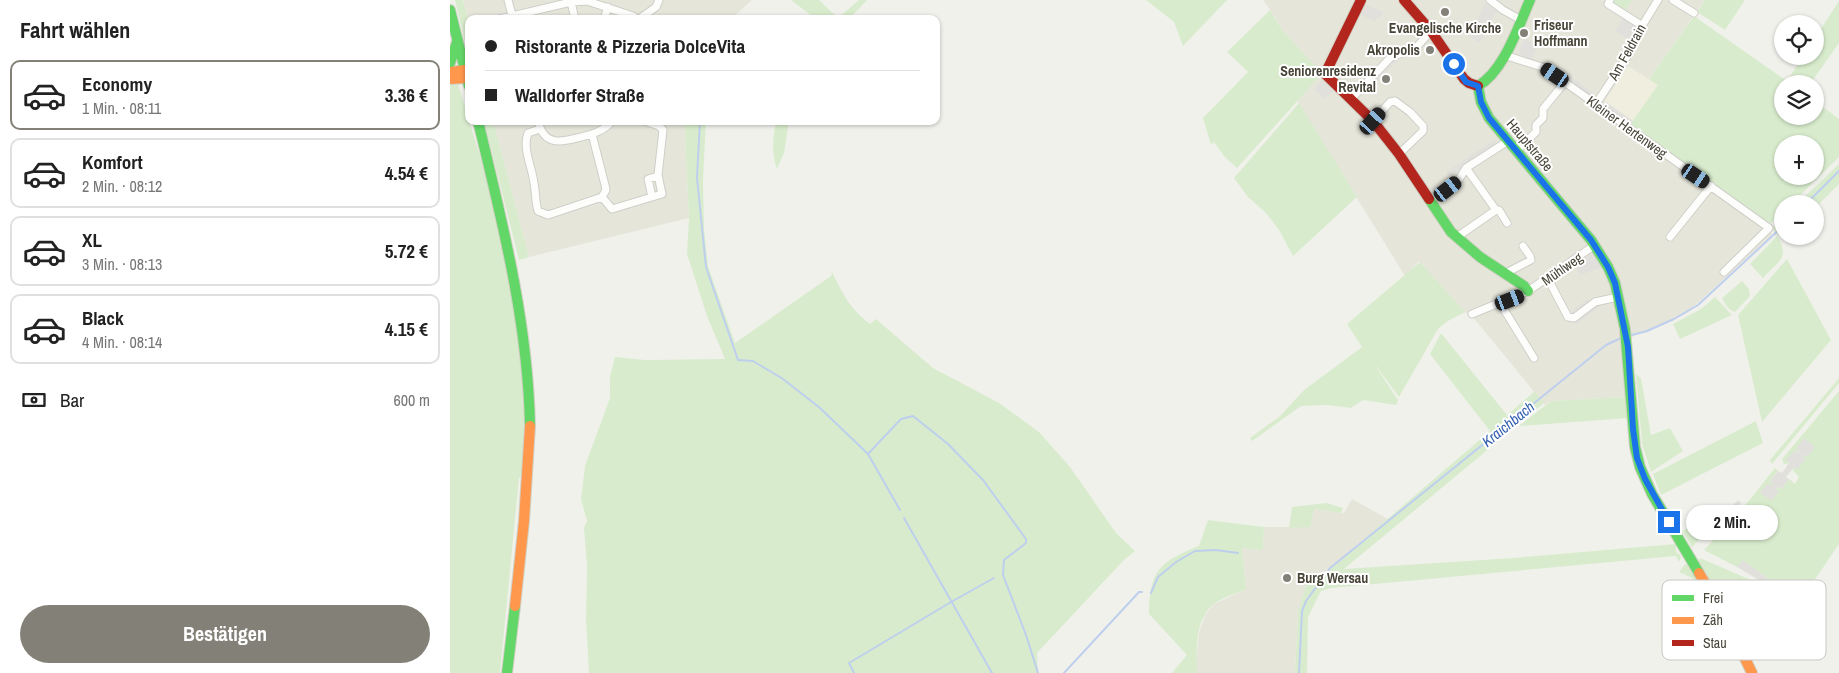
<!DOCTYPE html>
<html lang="de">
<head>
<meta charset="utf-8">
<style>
	:root { --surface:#fff; --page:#f2f2f2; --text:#222; --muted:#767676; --line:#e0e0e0; --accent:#838177 }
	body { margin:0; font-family:"Archivo Narrow",sans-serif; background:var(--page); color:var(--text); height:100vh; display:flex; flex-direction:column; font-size:19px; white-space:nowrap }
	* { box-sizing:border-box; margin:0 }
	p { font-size:16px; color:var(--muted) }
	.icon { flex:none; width:28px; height:28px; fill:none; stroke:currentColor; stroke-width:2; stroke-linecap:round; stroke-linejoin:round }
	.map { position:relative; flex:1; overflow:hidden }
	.sheet { display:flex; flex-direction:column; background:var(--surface); width:450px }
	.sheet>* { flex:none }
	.top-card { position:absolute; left:15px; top:15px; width:475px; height:110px; border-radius:10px; box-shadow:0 1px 4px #0004; display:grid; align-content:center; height:110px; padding:0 20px; background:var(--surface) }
	.controls { position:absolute; left:1324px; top:15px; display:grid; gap:10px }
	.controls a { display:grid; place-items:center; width:50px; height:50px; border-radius:50%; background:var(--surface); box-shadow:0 1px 4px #0004; font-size:25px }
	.end { position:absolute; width:22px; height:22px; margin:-11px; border:6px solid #1a73e8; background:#fff; box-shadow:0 0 0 2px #fff }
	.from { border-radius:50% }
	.bubble { position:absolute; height:35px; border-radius:18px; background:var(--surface); box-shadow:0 1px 4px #0004; font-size:16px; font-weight:800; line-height:35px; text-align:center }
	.car { position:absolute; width:15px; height:30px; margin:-15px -8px; border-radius:6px; box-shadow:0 0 4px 1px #0007; background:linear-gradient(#222 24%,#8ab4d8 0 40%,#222 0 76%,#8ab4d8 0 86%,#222 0) }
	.top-card b { display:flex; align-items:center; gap:18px; height:48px; font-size:19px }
	.top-card b+b { border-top:1px solid var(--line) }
	.top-card i { width:12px; height:12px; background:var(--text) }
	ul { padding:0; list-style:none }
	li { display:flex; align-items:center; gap:15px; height:70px; margin:0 10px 8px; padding:0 10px; border:2px solid var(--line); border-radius:10px }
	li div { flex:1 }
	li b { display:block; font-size:19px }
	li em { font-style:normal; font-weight:800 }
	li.current { border-color:var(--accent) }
	li>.icon { width:45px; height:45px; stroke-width:1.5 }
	h2 { padding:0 20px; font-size:22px; line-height:60px }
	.pay { display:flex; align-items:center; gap:12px; height:55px; padding:0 20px; font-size:19px }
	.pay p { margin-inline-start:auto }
	.primary-button { display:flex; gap:10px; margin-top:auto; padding:10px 20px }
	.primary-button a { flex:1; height:58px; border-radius:30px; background:var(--accent); color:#fff; font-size:20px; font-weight:800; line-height:58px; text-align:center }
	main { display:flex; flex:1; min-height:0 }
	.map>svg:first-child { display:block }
	.residential { fill:#e5e5da }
	.education { fill:#efeedf }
	.green { fill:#d8eccd; fill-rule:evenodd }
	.parking { fill:#e1e0dc }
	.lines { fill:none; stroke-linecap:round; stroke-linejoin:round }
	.stream { stroke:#becfee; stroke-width:2 }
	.street-casing { stroke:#cfcfc9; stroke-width:9 }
	.fast-casing { stroke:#d0d0c3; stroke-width:12 }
	.slow-casing { stroke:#d0d0c3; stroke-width:12 }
	.jam-casing { stroke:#d0d0c3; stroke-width:12 }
	.street { stroke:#fdfdfc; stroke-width:7 }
	.fast { stroke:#63d668; stroke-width:10 }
	.slow { stroke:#ff974d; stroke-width:10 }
	.jam { stroke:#b3261e; stroke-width:10 }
	.route { stroke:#1a73e8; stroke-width:6 }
	.poi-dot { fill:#838177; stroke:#fff; stroke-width:2 }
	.labels { text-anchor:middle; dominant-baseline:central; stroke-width:4; stroke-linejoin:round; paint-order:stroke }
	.poi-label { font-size:14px; font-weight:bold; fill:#484538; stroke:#fff; text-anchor:start }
	.street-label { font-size:14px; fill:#484538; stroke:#fff }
	.water-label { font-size:15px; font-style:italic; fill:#335fb1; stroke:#fff }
	.key { fill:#fff; stroke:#c8c7c3; stroke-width:1 }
	.key-label { font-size:14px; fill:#484538 }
</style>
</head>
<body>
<main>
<section class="sheet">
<h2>Fahrt wählen</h2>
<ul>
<li class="current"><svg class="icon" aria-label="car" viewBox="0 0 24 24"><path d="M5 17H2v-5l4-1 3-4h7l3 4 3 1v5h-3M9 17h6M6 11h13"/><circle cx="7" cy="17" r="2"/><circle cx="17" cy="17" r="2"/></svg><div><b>Economy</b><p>1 Min. · 08:11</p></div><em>3.36 €</em></li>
<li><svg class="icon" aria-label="car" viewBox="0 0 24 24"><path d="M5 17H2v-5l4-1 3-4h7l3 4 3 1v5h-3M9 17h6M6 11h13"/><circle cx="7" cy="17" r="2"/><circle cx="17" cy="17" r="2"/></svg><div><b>Komfort</b><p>2 Min. · 08:12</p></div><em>4.54 €</em></li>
<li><svg class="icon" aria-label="car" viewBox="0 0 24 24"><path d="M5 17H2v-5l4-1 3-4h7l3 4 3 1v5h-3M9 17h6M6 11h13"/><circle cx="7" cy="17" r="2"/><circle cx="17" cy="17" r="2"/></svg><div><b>XL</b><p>3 Min. · 08:13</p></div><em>5.72 €</em></li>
<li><svg class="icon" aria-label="car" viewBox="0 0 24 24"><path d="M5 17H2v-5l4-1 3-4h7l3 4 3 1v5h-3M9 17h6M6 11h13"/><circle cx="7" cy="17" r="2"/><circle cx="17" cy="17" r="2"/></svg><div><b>Black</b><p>4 Min. · 08:14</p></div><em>4.15 €</em></li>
</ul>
<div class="pay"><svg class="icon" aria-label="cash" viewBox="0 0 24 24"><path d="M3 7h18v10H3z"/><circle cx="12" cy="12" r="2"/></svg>Bar<p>600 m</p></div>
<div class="primary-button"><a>Bestätigen</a></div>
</section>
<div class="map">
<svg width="1389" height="673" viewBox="0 0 1389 673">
	<rect width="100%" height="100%" fill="#f1f1ec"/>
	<path class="residential" d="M13 0H302L281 19H19V23Z
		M813 0H1255L1199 79 1208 85 1180 125 1320 224 1322 235 1237 313 1170 342 1176 397 1101 401 1095 405 1022 316 1013 311 969 261 955 276 847 101 870 76 833 31 825 17Z
		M43 121H235V138L239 218 79 257Z
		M902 499 938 519 870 577 862 575 858 578 848 613 845 673H747L746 658 749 633 755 615 764 604 796 589 792 548 813 550 814 527H859L863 509 894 513Z"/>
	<path class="education" d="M1178 66 1208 85 1183 121 1154 102Z"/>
	<path class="green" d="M5 0H13L19 23V59Z
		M341 0H369L388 18 409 0H417L399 19H366Z
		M696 0H777L733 46 724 22Z
		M1163 0H1182L1174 12 1164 6Z
		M1255 0H1295L1275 30 1247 12Z
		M1389 1V43L1360 84H1348L1339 78 1353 56H1365V38Z
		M820 10 833 31 870 71V76L787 168 774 156 764 142 761 145 753 118 798 72 777 52Z
		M1244 16 1341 84H1332V116H1365V101L1389 119V157L1341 204H1332V212L1320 224 1180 125 1208 85 1199 79ZM1332 144H1365V176H1332Z
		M8 84 45 205 66 300 74 377 75 472 69 478 50 673H0V85Z
		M849 103 907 197 843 256 829 230 816 213 798 197 784 178Z
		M34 121H43L79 257 69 260Z
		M235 121H256L253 180 254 228 258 266 285 343 381 276 382 272C394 296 399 307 420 324L426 319 483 368 549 403 589 432 620 467 666 533 685 551 673 561 587 653 588 673H139L136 620 137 566 134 528 137 521 131 499 135 466 160 398V377L165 357 195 360 275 359 257 316 237 254 239 218 235 138Z
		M326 121H339L334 153 327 169C321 153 323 138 326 121Z
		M1389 164V184L1365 208V204H1347Z
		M1332 217V236H1335L1332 239 1322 228Z
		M1327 236C1341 258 1328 261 1313 278L1300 264Z
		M1337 259 1381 340 1312 422 1288 315Z
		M970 262 1015 312 998 321 988 329 949 397 923 362 948 400 946 405 913 400 901 408 877 405 851 406 802 441 800 438 829 417 854 390 912 347 897 324Z
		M1292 281 1299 289 1300 296 1285 312C1278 310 1275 304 1272 298Z
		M1265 297 1282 315 1230 339 1223 324 1251 309Z
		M991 333 1057 415 1085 391 1094 403 894 569 1063 558 1226 544V552L1230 555 1231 557 1229 562 1226 556 881 588 871 591 858 617 857 673H845L848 613 858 578 861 575 870 577 1040 431 980 354Z
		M1186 374 1191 378 1201 435 1220 428 1233 451 1201 472 1192 444Z
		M1389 378V383L1322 464 1320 460Z
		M1389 391V544L1348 604 1342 600 1344 596 1293 561 1287 567 1254 550 1289 513 1325 468 1328 471 1320 481 1323 484 1322 486 1318 483 1329 491 1326 489 1327 487 1331 489 1339 479 1345 484 1349 477 1342 469 1344 467 1347 469 1353 455 1357 457 1349 451 1337 461 1340 463 1334 464 1332 459Z
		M1176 397 1178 418 1069 426 1101 401Z
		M1306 421 1313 443 1211 495 1203 474Z
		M877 503 893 508 891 513 864 509 860 527 839 528 842 507Z
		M1282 506 1243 546 1242 547 1232 531Z
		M758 520 814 527 813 550 792 548 796 589C786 594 773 597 764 604 745 618 746 652 747 673H722L737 655 699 614C699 571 710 561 749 546Z
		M1250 558 1308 583 1311 587 1287 618 1286 623 1308 673H1305L1248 562Z
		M1235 564 1240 566 1265 607 1297 673H1295L1282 642 1249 588 1242 578 1229 572Z"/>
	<path class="parking" d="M914 4 933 12 930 18 927 17 925 21 909 14Z
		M1035 4 1047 10 1030 43 1019 36Z
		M1173 18 1186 26 1178 39 1165 31Z
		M1074 39 1089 45 1082 59 1068 53Z
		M944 57 947 61 922 86 919 83Z
		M1106 66 1143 93 1141 97 1103 70Z
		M873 79 884 90 875 99 864 89Z
		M1156 102 1183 121 1180 125 1153 106Z
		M1044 140 1047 145 999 176 996 172Z
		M1144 252 1151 268 1130 275 1126 266Z
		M1138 299 1143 305 1149 301 1152 305 1126 324 1118 314Z
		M1354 438 1365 447 1357 457 1353 455 1352 456 1356 459 1347 469 1344 467 1336 477 1339 479 1331 489 1328 487 1326 489 1329 492 1321 501 1310 492 1318 483 1321 485 1323 484 1320 481 1328 471 1332 473 1339 463 1336 460 1345 450 1348 453 1349 451 1346 448Z
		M1288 500 1291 503 1256 539 1253 536Z
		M1293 560 1320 580 1345 596 1342 600 1287 567Z"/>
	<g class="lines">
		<path class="stream" d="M250 121 247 178 256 267 288 360 303 361 333 379 370 408 418 454
			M1356 204 1389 171
			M1178 336 1197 331 1224 319 1248 305 1332 227
			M450 510 418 454 451 419 463 416 498 444 533 480 576 539V543L554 560 553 575 576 635 588 673
			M454 518 542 673
			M701 593 708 577 726 562 745 551 766 550 788 553
			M404 673 399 663 501 602 544 578
			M614 673 689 592H692
			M849 673 852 611 856 601 880 568 1156 345 1171 338"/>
		<g class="street-casing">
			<path id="street" d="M58 0 63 19
				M1040 0 1053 10 1071 20
				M1160 0 1158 4 1191 25
				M1223 0 1244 13
				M121 2 125 19
				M49 19 121 2 137 1 183 16 187 19
				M154 19 158 7
				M189 19 206 7 209 0
				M1054 55 1095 68 1319 228 1274 272
				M901 99 942 56 964 50 981 31
				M1146 104 1179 54V47L1208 0
				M88 121C94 147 112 142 131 137 143 134 154 131 162 121
				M923 121 940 102 945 101 960 112 973 126V131L949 154
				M90 129 78 133C72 149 82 166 84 183 86 193 85 201 88 211L98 215 152 197 156 190 155 185 142 134
				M1066 151 1086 132V125L1093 118V109L1115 82
				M1016 168 1046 210H1049L1057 223
				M152 197 162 209 212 194 208 175 213 130 209 126 194 121
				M202 197 198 179 208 176
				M981 200 1008 181 1016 168 1058 141
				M1007 237 1046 210
				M1220 237 1261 186
				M1056 273 1081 260 1080 256 1073 246
				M1098 279 1118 317 1124 318 1145 302 1168 297
				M1050 303 1084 358
				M1022 314 1078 291 1145 245"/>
		</g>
		<g class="fast-casing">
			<path id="fast" d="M0 10 19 86
				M0 63 7 42
				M1028 86 1031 102 1039 118 1141 240 1158 267 1165 283 1175 329 1185 447 1190 467 1202 494 1249 573
				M1028 86C1054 71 1068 27 1080 0
				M28 121C52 221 78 322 80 426
				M979 199 1001 232 1030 257 1074 286 1078 291
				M57 673 65 606"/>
		</g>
		<g class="slow-casing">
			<path id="slow" d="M0 72 15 70
				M0 79 17 78
				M1249 573 1273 613 1302 673
				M65 606 74 521 80 426"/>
		</g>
		<g class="jam-casing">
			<path id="jam" d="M911 0 875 74 923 121 949 154 979 199
				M954 0 981 31 1014 79 1019 83 1028 86"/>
		</g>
		<use href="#street" class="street"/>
		<use href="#fast" class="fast"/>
		<use href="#slow" class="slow"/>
		<use href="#jam" class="jam"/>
	</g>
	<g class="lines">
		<path class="route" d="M1004 64 1016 82 1028 86 1031 102 1039 118 1141 240 1158 267 1165 283 1178 347 1183 429 1187 458 1195 479 1219 522"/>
	</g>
	<g class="poi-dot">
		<circle cx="995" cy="12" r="5"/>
		<circle cx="1074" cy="33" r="5"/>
		<circle cx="980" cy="50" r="5"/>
		<circle cx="936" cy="79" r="5"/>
		<circle cx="837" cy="578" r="5"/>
	</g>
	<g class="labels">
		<g class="poi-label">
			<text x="1084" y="25">Friseur<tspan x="1084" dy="16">Hoffmann</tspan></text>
			<text x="995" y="28" text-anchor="middle">Evangelische Kirche</text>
			<text x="970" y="50" text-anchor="end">Akropolis</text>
			<text x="926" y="71" text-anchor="end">Seniorenresidenz<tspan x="926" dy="16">Revital</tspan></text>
			<text x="847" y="578">Burg Wersau</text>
		</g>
		<g class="street-label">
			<text transform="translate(1177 52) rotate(-61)">Am Feldrain</text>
			<text transform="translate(1177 127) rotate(36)">Kleiner Hertenweg</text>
			<text transform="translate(1080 145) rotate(50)">Hauptstraße</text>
			<text transform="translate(1112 269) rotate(-35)">Mühlweg</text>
		</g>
		<g class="water-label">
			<text transform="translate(1058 424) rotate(-39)">Kraichbach</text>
		</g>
	</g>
	<rect x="1212" y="580" width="164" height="80" rx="8" class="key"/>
	<rect x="1222" y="595" width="22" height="6" fill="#63d668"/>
	<rect x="1222" y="617" width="22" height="7" fill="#ff974d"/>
	<rect x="1222" y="640" width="22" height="6" fill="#b3261e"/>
	<g class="key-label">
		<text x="1253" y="603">Frei</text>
		<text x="1253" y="625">Zäh</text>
		<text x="1253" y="648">Stau</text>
	</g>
</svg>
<div class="controls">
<a><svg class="icon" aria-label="locate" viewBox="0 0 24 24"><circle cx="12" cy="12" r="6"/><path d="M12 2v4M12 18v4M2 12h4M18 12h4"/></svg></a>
<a><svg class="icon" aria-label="layers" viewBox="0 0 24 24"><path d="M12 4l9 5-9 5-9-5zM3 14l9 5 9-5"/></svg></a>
<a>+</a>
<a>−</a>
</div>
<i class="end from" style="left:1004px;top:64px"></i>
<i class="end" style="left:1219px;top:522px"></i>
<div class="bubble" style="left:1236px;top:505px;width:92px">2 Min.</div>
<i class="car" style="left:1105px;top:75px;rotate:304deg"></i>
<i class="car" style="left:923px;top:121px;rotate:42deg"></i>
<i class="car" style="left:1246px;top:176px;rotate:124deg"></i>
<i class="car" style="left:998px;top:189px;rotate:52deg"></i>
<i class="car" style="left:1060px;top:300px;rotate:69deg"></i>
<div class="top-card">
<b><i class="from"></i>Ristorante &amp; Pizzeria DolceVita</b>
<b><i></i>Walldorfer Straße</b>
</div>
</div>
</main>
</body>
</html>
